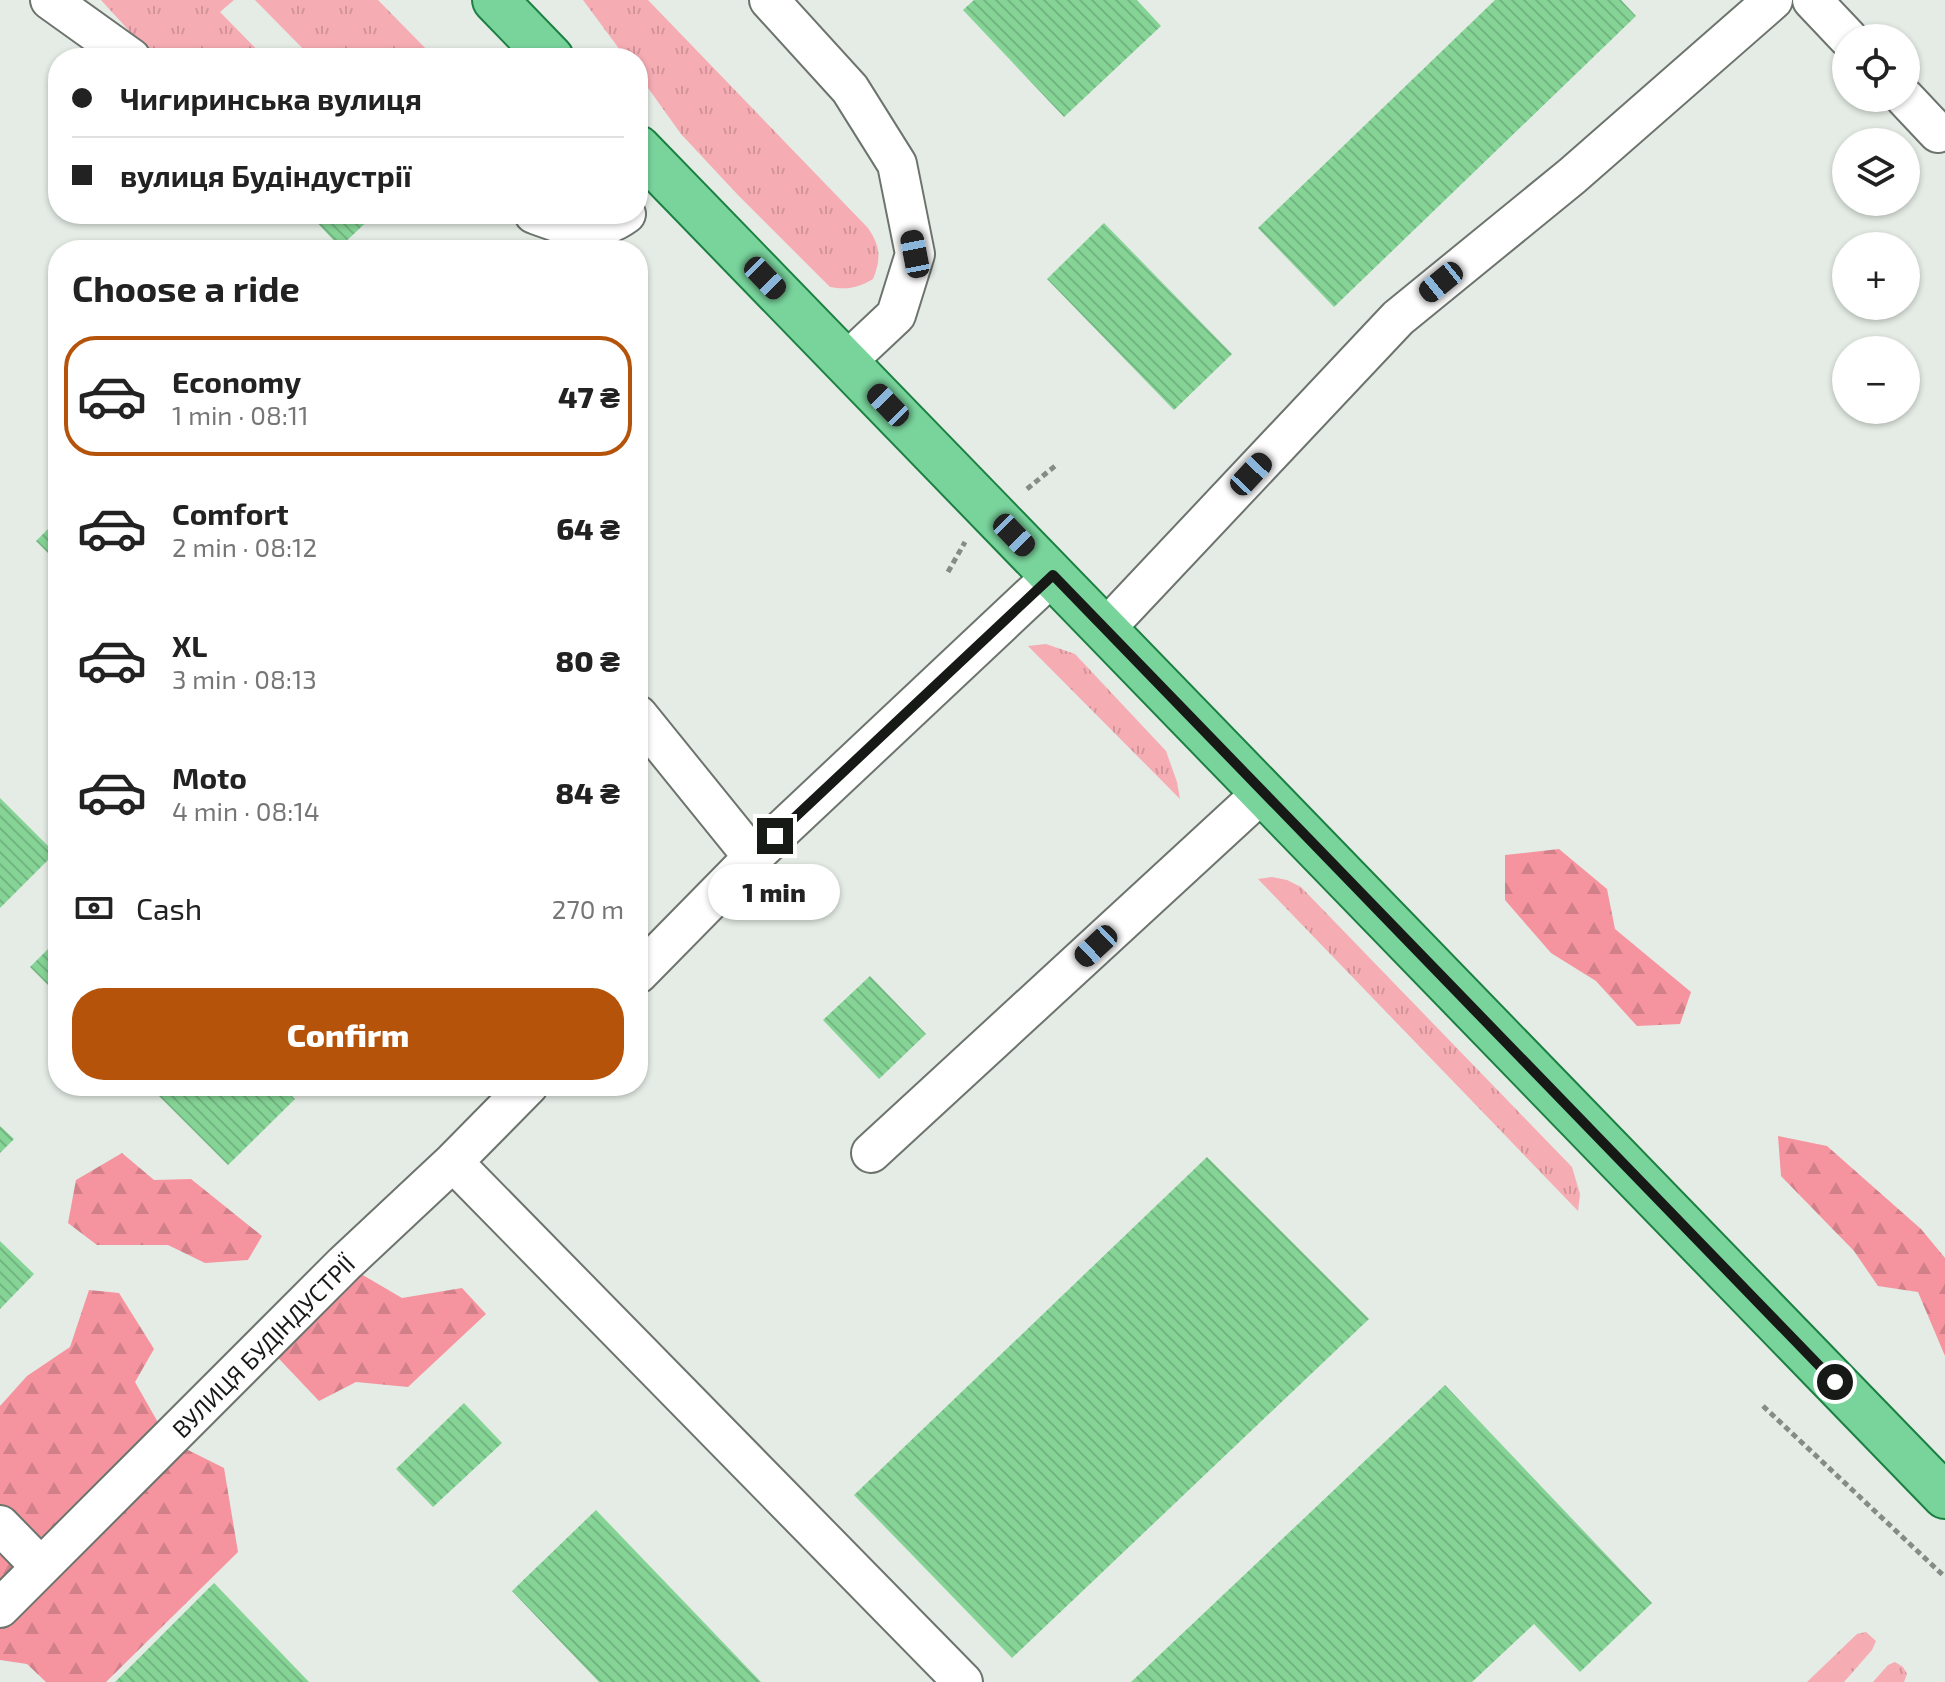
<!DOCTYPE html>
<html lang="en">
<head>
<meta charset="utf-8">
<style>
	:root { --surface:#fff; --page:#f2f2f2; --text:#222; --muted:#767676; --line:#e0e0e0; --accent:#b45309 }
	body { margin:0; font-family:"Exo 2",sans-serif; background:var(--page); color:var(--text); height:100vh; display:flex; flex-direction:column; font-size:30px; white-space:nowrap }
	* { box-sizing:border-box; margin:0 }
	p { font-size:26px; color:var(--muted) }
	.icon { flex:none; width:44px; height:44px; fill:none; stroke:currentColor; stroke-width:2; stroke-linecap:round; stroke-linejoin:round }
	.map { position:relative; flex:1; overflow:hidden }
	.sheet { position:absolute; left:48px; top:240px; width:600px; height:856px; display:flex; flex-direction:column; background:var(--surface); border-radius:32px; box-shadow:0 2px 6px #0004 }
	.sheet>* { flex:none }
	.banner { position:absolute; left:48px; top:48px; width:600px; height:176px; border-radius:32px; box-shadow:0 2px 6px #0004; display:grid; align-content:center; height:176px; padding:0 24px; background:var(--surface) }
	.buttons { position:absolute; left:1832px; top:24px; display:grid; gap:16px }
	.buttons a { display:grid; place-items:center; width:88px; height:88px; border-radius:50%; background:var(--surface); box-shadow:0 2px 6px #0004; font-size:40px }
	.end { position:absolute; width:36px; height:36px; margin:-18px; border:10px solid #161916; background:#fff; box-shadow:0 0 0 4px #fff }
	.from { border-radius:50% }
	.bubble { position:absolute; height:56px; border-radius:28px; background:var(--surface); box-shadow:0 2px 6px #0004; font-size:26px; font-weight:800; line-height:56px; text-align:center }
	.car { position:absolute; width:24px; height:48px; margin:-24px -12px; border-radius:10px; box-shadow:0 0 6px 2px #0007; background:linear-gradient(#222 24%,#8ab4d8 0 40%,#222 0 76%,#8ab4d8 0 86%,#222 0) }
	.banner b { display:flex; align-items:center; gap:28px; height:76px; font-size:30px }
	.banner b+b { border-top:2px solid var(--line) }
	.banner i { width:20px; height:20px; background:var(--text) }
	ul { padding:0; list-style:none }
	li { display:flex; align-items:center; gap:24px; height:120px; margin:0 16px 12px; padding:0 8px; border:4px solid transparent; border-radius:32px }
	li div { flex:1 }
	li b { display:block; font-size:30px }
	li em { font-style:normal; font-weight:800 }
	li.active { border-color:var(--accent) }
	li>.icon { width:72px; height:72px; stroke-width:1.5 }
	h2 { padding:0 24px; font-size:36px; line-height:96px }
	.pay { display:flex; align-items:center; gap:20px; height:88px; padding:0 24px; font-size:30px }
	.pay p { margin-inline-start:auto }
	.primary-button { display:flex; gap:16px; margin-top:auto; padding:16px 24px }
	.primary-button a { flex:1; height:92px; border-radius:32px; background:var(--accent); color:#fff; font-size:32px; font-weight:800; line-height:92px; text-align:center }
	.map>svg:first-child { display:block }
	.grass { fill:url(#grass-tufts) }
	.forest { fill:url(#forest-firs) }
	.building { fill:url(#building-back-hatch) }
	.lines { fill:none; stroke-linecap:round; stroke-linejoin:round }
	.minor-casing { stroke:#6d746e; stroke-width:42 }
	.major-casing { stroke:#1c8042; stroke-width:48 }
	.path { stroke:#858b85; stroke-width:5; stroke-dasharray:6 4; stroke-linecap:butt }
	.minor { stroke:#fff; stroke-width:38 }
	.major { stroke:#79d49c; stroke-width:44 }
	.route { stroke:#161916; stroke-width:10 }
	.labels { text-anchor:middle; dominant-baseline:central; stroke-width:6; stroke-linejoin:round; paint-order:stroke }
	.street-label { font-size:24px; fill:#161916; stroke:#fff }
</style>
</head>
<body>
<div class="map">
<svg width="1945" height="1682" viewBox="0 0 1945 1682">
	<defs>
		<pattern id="grass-tufts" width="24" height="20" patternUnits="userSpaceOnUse" patternTransform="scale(2)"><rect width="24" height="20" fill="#f6acb3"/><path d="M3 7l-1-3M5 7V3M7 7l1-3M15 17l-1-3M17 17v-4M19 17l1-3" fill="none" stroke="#d29399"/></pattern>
		<pattern id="forest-firs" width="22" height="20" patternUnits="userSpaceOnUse" patternTransform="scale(2)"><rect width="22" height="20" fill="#f5949f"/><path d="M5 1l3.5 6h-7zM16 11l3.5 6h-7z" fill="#d17f88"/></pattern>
		<pattern id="building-back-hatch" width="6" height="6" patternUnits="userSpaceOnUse" patternTransform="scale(2)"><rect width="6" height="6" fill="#85d496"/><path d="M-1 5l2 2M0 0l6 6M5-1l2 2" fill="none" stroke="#72b581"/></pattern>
	</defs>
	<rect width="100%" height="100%" fill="#e4ece5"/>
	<path class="grass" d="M101 0H234L220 12 264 57 154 58Z
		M255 0H378L435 58H312Z
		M583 0H648L868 228C881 247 881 259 873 279 858 288 847 290 830 287L737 194 681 134 638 74V58H626Z
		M1046 644 1075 654 1166 751 1177 782 1180 799 1028 646Z
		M1272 877 1287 880 1301 887 1572 1167 1580 1194 1578 1211 1258 879Z
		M1866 1632 1876 1641 1872 1650 1844 1682H1807L1857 1634Z
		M1895 1662 1903 1667 1907 1674 1904 1682H1873L1888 1665Z"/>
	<path class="forest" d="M1559 849 1607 889 1615 929 1691 992 1680 1024 1637 1026 1596 981 1551 953 1505 900V855Z
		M1778 1136 1827 1146 1921 1229 1945 1258V1356L1918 1292 1878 1286 1854 1251 1781 1176Z
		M122 1153 154 1180 191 1179 262 1236 248 1260 205 1263 168 1245H97L68 1223 76 1180Z
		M344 1264 402 1298 462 1288 486 1314 408 1387 356 1382 319 1401 265 1344Z
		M89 1290 119 1293 154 1349 135 1382 168 1440 224 1468 238 1552 106 1682H46L27 1664 0 1660V1406L27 1376 70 1347Z"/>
	<path class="building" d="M974 0H1137L1161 26 1064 117 963 10Z
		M1495 0H1621L1636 16 1334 307 1258 228Z
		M309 214H375L340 247Z
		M1104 223 1232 354 1174 410 1047 279Z
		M58 519V563L36 541Z
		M0 798 55 853 0 908Z
		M58 939V995L30 967Z
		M870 976 926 1034 879 1079 823 1020Z
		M149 1086H282L295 1099 228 1165Z
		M0 1126 14 1139 0 1153Z
		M1207 1157 1369 1319 1012 1658 854 1495Z
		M0 1241 34 1274 0 1309Z
		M1445 1385 1652 1603 1580 1672 1534 1624 1472 1682H1131Z
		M464 1403 502 1443 433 1507 396 1469Z
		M596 1510 761 1682H599L512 1591Z
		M214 1583 309 1682H115Z"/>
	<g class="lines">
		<g class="minor-casing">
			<path id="minor" d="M50 0 131 58
				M769 0 850 89 897 164 915 254 896 315 846 362
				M1812 0 1848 38
				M1905 98 1938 133
				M534 214C567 226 595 237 626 214
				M1105 629 1398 318 1572 176 1773 0
				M638 715 753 857
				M638 974 753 857 1053 575
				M871 1153 1263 792
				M453 1162 963 1682
				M0 1525 41 1567
				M0 1608 344 1264 453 1162 528 1086"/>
		</g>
		<g class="major-casing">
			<path id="major" d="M495 0 551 58
				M638 148 1945 1496"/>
		</g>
		<path class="path" d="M1027 489 1055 466
			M948 572 965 542
			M1763 1406 1945 1577"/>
		<use href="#minor" class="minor"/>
		<use href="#major" class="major"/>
	</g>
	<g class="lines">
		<path class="route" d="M775 836 1053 575 1835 1382"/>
	</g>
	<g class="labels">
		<g class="street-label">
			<text transform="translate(263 1346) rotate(-45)">ВУЛИЦЯ БУДІНДУСТРІЇ</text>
		</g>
	</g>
</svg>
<div class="buttons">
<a><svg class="icon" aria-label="locate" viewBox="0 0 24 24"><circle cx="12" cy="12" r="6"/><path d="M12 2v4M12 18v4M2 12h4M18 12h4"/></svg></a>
<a><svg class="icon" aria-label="layers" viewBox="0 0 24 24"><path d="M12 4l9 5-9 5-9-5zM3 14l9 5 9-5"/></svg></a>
<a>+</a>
<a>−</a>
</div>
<i class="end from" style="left:1835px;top:1382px"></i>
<i class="end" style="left:775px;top:836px"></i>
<div class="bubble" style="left:708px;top:864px;width:132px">1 min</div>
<i class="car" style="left:915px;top:254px;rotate:349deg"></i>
<i class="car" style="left:765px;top:278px;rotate:136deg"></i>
<i class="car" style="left:1441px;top:282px;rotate:231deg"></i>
<i class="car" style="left:888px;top:405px;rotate:316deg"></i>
<i class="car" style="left:1251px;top:474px;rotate:43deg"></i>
<i class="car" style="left:1014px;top:535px;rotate:136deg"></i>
<i class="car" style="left:1096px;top:946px;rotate:227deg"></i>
<div class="banner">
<b><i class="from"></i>Чигиринська вулиця</b>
<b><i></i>вулиця Будіндустрії</b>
</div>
<section class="sheet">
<h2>Choose a ride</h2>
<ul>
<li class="active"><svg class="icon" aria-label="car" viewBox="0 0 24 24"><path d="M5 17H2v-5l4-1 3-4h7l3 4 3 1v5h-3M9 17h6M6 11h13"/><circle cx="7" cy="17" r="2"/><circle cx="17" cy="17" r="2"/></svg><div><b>Economy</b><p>1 min · 08:11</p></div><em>47 ₴</em></li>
<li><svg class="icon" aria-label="car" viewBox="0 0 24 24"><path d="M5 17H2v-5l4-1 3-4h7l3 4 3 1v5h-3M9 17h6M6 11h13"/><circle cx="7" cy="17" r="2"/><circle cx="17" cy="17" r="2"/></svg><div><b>Comfort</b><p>2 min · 08:12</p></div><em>64 ₴</em></li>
<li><svg class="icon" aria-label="car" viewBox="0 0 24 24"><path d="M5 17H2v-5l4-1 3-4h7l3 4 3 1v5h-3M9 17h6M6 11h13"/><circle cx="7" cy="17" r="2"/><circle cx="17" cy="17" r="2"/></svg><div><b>XL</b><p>3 min · 08:13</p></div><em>80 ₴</em></li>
<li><svg class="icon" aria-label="car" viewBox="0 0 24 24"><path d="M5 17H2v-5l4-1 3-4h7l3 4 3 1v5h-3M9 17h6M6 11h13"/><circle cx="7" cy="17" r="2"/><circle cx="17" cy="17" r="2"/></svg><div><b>Moto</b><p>4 min · 08:14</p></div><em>84 ₴</em></li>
</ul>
<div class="pay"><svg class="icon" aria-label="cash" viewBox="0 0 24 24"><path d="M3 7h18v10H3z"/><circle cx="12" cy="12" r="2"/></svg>Cash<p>270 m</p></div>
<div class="primary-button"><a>Confirm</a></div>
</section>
</div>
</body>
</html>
